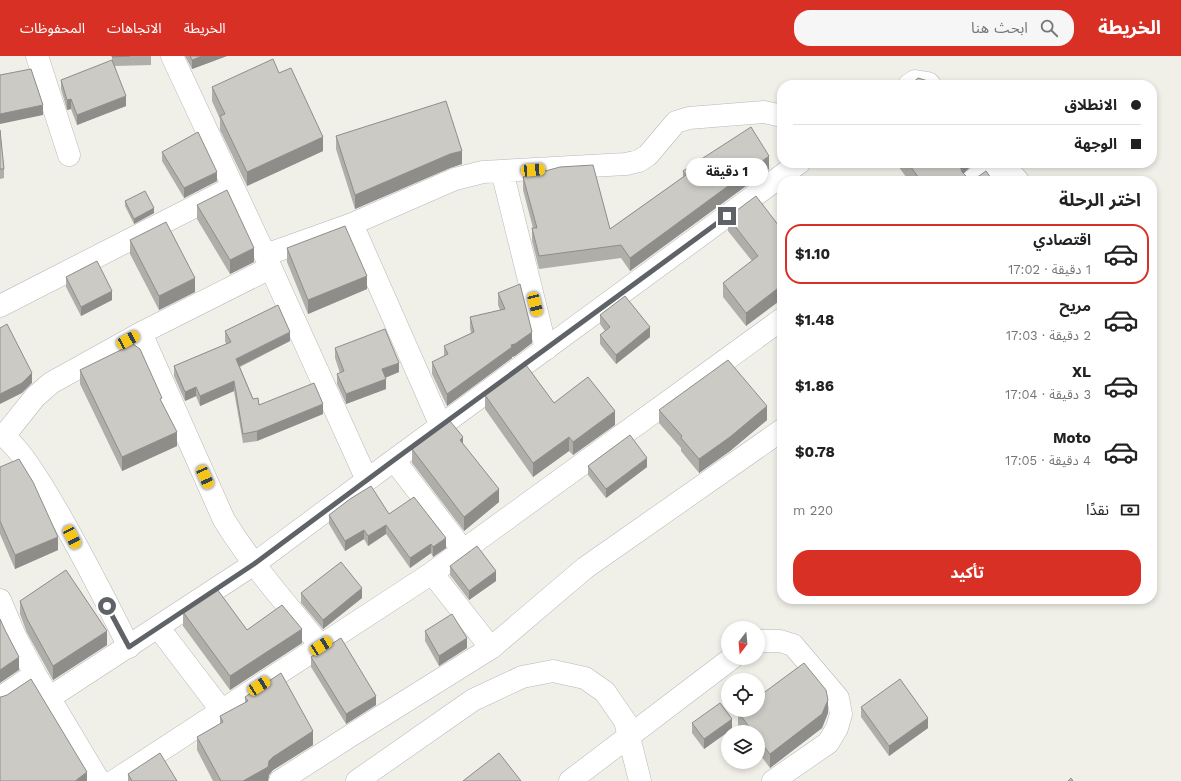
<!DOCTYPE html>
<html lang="ar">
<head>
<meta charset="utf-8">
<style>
	:root { --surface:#fff; --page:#f6f6f6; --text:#222; --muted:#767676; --line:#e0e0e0; --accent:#d93025 }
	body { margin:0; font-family:"Work Sans","Noto Sans Arabic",sans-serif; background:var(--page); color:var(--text); direction:rtl; height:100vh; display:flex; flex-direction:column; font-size:15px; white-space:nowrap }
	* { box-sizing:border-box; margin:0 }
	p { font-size:13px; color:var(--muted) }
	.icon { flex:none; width:22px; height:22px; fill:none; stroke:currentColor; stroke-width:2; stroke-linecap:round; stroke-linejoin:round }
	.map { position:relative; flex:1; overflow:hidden; direction:ltr }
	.panel { position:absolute; left:777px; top:120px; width:380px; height:428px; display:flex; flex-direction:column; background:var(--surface); border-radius:16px; box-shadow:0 2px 6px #0003; direction:rtl }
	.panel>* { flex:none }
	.guide { position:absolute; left:777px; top:24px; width:380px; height:88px; border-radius:16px; box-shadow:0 2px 6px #0003; direction:rtl; display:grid; align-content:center; height:88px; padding:0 16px; background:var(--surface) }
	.needle { width:26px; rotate:196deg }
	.controls { position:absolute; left:721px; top:565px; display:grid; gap:8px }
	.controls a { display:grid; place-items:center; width:44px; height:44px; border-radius:50%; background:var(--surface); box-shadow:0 2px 6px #0003; font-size:20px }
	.end { position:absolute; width:18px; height:18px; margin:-9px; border:5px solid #5f6367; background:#fff; box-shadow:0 0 0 2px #fff }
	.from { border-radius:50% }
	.bubble { position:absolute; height:28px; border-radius:14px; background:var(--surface); box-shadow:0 2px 6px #0003; font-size:13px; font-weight:700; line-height:28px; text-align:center; direction:rtl }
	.car { position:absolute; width:12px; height:24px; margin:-12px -6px; border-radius:5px; box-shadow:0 0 3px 1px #0007; background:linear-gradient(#f5c518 24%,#345 0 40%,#f5c518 0 76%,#345 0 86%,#f5c518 0) }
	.guide b { display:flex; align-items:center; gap:14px; height:38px; font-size:15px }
	.guide b+b { border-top:1px solid var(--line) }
	.guide i { width:10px; height:10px; background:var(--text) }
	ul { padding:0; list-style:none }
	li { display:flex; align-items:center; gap:12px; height:60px; margin:0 8px 6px; padding:0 8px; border:2px solid transparent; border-radius:16px }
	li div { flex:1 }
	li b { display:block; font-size:15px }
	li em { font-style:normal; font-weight:700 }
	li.selected { border-color:var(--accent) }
	li>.icon { width:36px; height:36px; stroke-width:1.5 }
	h2 { padding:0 16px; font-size:18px; line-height:48px }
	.pay { display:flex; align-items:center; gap:10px; height:44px; padding:0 16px; font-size:15px }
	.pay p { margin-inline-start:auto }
	.primary-button { display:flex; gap:8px; margin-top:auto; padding:8px 16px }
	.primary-button a { flex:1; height:46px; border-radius:16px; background:var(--accent); color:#fff; font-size:16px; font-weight:700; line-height:46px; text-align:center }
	header { display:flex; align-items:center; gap:24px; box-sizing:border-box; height:56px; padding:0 20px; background:var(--accent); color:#fff }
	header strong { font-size:19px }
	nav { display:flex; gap:22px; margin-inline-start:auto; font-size:14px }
	.search { width:280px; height:36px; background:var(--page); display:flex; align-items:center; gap:10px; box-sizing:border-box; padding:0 14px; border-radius:16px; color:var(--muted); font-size:15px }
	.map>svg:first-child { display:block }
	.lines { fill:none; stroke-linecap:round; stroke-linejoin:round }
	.minor-casing { stroke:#b5b8bb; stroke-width:23 }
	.minor { stroke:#fff; stroke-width:22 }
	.wall { fill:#afaea9 }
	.shaded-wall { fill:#8f8d8a }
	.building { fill:#cccac5; stroke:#8f8d8a }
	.route { stroke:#5f6367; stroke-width:5 }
</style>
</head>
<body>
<header>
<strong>الخريطة</strong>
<div class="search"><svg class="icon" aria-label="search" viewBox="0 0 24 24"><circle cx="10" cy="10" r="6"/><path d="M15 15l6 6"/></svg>ابحث هنا</div>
<nav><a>الخريطة</a><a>الاتجاهات</a><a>المحفوظات</a></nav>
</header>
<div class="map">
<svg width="1181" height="725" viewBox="0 0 1181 725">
	<rect width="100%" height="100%" fill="#f0efe8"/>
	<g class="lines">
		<g class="minor-casing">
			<path id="minor" d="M37 0 69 99
				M172 0 265 199 367 424
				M909 29 915 25 928 27 930 29
				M1002 107 1018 125
				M502 115 546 293
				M972 125 997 107
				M352 168 441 370
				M265 199 352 168 455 123 483 116 626 108 639 105 648 99 676 66 689 62 764 56 782 60
				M0 250 233 131
				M141 277 224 464C252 509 287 549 321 590
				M0 379C26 383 113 559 129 591
				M4 380 35 341 51 327 141 277 270 212
				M394 404 799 107
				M432 517 782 263
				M0 544 16 582 35 618 99 725
				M158 571 222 655
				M758 586 761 585H780L793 589 838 642 841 658 837 672 828 687 773 725
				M0 642 35 618
				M49 642 254 508 394 404 463 494
				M114 725 432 517 491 592
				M280 725 350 680 491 592 585 512 782 374
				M357 725 473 644 522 621 553 615 585 622 605 636 625 665 640 725
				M570 725 732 602"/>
		</g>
		<use href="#minor" class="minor"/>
	</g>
	<path class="wall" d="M112 0H151V9L115 10 126 50 77 69 71 53 67 54 61 33V24L112 5Z
		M185 0H227L192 13Z
		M279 17 323 95 247 130 220 74V63L212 45V31Z
		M0 74 4 113V122L0 123Z
		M336 80 462 108 450 112 355 153 336 93Z
		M162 96 217 125 184 142 162 105Z
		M896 107H971V110L963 118 967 121 993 125H909Z
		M769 113 630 215 621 202 539 213 532 185V172H533L523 134V121L610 173 683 121V115Z
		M125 145 154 157 134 168 125 150Z
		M197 149 254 206 230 218 197 163Z
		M728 161 782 174 746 270 723 241V227L752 205 728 175Z
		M130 184 195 236 159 254 130 198Z
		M287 192 367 233 308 258 287 206Z
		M66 221 112 244 81 260 66 231Z
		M498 237 532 287 515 300 512 301V302L447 350 432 318V306L444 300V290L471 277 470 272V261L500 254 498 249Z
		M600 259 650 281 616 308 600 288V279L605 275 600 268Z
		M225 275 290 285 240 311 253 343 259 349 323 358 257 385 243 387 234 335 200 350 196 340 185 345 174 320V310L226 288 225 285Z
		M335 292 399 316 385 322 386 333 346 348 337 328V318L340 317 335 302Z
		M80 314 162 347 177 390 122 415 80 328Z
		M485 339 615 369 573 399 569 395 533 421 485 353Z
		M659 354 767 364 730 395 699 417 681 395V392L659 367Z
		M463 389 499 446 464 475 412 407V393Z
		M588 410 647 411 606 442 588 419Z
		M0 411 58 494 15 513 0 478Z
		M389 458 446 492 433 501 431 497 410 512 386 478 368 490 364 483 345 495 329 468V459Z
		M450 510 496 525 469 544 450 519Z
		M301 537 362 542 323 573 301 547Z
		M20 545 107 589 53 624 27 577 20 558Z
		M183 556 247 574 302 587 230 634 183 570Z
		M425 575 467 592 439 610 425 585Z
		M311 601 376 649 346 668 311 611Z
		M245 641 313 689 273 714 269 719 268 725H213L197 694V681L220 668V660L245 647Z
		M861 651 928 672 889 700 861 661Z
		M738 656 828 657 822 672 770 712 758 696V676H742L738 670Z
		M692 667 732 673 704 693 692 677Z
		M128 718 177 725H128Z"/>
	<path class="shaded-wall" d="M202 0H227L192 13V4Z
		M126 40V50L77 69V59Z
		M71 43V53L67 54V44Z
		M43 49V59L0 68V58Z
		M323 81V95L247 130V116Z
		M462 95V108L450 112 355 153V139L450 98Z
		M769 100V113L630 215V202Z
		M960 107H971V110L961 120 960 110Z
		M217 116V125L184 142V132Z
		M154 152V157L134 168V163Z
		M254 192V206L230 218V204Z
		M367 220V233L308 258V244Z
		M195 222V236L159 254V240Z
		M782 229V243L746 270V257Z
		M112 235V244L81 260V251Z
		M650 271V281L616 308V299Z
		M290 276V285L236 312V303Z
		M532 276V287L515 300 512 301V302L447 350V338L511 289Z
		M399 307V316L382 323V313Z
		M32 317V327L22 337 0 348V338Z
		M386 323V333L346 348V338Z
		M234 325V335L200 350V340Z
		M196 331V340L185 345V336Z
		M323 348V358L257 385V375Z
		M767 350V364L730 395 699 417V403Z
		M615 355V369L573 399V386Z
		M177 376V390L122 415V401Z
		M463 381V395L460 384Z
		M569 381V395L533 421V407Z
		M647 402V411L606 442V433Z
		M499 433V446L464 475V461Z
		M386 469V478L368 490V480Z
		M364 474V483L345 495V485Z
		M58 481V494L15 513V499Z
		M446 482V492L433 501V491Z
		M431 488V497L410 512V502Z
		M496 515V525L469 544V535Z
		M362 532V542L323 573V564Z
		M302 573V587L230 634V620Z
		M107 575V589L53 624V610Z
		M467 582V592L439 610V600Z
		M19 601V614L0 627V614Z
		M376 640V649L346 668V658Z
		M828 644V657L822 672 770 712V698Z
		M928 662V672L889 700V690Z
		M732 663V673L704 693V683Z
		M313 675V689L273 714 269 719 268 725H243L269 705 273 701Z
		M87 716V725H75Z"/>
	<path class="building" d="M112 0H130L112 1Z
		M190 0H202L192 4Z
		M273 3 279 17 291 12 323 81 247 116 220 60 225 58 212 31Z
		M112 4 126 40 77 59 71 43 67 44 61 24Z
		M31 13 43 49 0 58V19Z
		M918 22 928 25 931 29H910Z
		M446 45 462 95 450 98 355 139 336 80Z
		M751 71 769 100 630 202 621 189 539 200 532 172H537L523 121 560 111 593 109 610 173 686 119 683 115Z
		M0 74 4 113H0Z
		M198 76 217 116 184 132 162 96Z
		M908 107H960V110L962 116 967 121 973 122 979 120 986 115 993 125H921Z
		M227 134 254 192 230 204 197 149Z
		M145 135 154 152 134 163 125 145Z
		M756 140 782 174V229L746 257 723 227 758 200 728 161Z
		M166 166 195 222 159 240 130 184Z
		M345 170 367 220 308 244 287 192Z
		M97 205 112 235 81 251 66 221Z
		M520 228 532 276 515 288 511 289 512 291 447 338 432 306 448 298 444 290 474 276 470 261 505 253 498 237Z
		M625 240 650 271 616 299 600 279 610 271 600 259Z
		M278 249 290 276 236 303 253 343 258 342 259 349 314 327 323 348 257 375 243 378 234 325 200 340 196 331 185 336 174 310 231 286 225 275Z
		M7 268 32 317 22 327 0 338V272Z
		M385 273 399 307 382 313 386 323 346 338 337 318 344 315 335 292Z
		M133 288 140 293 162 342 160 343 177 376 122 401 80 314Z
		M728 304 767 350 730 381 699 403 681 382 682 380 659 354Z
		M526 309 554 347 588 321 615 355 573 386 569 381 533 407 485 339Z
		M450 365 463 381 460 384 499 433 464 461 412 393Z
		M630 379 647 402 606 433 588 410Z
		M19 403 33 426 58 481 15 499 0 465V411Z
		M371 430 389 458 414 441 446 482 433 491 431 488 410 502 386 469 368 480 364 474 345 485 329 459 350 443Z
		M477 490 496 515 469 535 450 510Z
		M341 506 362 532 323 564 301 537Z
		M66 514 107 575 53 610 27 563 20 545Z
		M217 533 247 574 282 549 302 573 230 620 183 556Z
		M452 558 467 582 439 600 425 575Z
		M0 563 5 574 19 601 0 614Z
		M341 582 376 640 346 658 311 601Z
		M804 607 826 634 828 644 822 658 770 698 758 683V676H753L738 656 741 654H758V641Z
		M281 617 313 675 273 701 269 705 268 711 243 725H221L197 681 223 666 220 660 248 645 245 641Z
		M31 623 87 716 75 725H0V641H1L7 639Z
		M900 623 928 662 889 690 861 651Z
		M720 647 732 663 704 683 692 667Z
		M160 697 177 725H132L128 718Z
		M499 697 521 725H463Z
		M1071 722 1073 725H1068Z"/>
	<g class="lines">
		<path class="route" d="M107 550 129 591 254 508 394 404 727 160"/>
	</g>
</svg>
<div class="controls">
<a><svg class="needle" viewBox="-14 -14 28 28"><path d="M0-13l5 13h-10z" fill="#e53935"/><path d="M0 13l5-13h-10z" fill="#767676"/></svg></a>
<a><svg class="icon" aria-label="locate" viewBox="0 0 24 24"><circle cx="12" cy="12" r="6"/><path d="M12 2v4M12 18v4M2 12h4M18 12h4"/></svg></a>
<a><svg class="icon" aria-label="layers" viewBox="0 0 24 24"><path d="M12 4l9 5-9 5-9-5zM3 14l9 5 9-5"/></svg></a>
</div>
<i class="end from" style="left:107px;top:550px"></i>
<i class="end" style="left:727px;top:160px"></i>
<div class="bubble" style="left:686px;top:102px;width:82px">1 دقيقة</div>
<i class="car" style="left:533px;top:114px;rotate:86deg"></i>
<i class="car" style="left:535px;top:248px;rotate:166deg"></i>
<i class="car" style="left:128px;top:284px;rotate:61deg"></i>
<i class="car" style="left:205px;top:421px;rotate:156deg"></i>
<i class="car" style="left:72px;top:481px;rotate:153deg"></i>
<i class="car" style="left:321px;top:590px;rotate:57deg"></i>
<i class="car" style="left:259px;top:630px;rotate:57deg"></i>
<div class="guide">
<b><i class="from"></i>الانطلاق</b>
<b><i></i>الوجهة</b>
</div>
<section class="panel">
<h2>اختر الرحلة</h2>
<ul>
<li class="selected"><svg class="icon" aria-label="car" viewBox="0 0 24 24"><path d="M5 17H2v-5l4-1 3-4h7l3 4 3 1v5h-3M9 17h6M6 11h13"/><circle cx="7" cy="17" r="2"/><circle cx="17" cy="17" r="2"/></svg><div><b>اقتصادي</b><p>1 دقيقة · 17:02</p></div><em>$1.10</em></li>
<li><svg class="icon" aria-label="car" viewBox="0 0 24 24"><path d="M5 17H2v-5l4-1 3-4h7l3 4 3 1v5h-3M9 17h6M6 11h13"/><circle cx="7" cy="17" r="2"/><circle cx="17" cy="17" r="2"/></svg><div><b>مريح</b><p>2 دقيقة · 17:03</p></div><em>$1.48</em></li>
<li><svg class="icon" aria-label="car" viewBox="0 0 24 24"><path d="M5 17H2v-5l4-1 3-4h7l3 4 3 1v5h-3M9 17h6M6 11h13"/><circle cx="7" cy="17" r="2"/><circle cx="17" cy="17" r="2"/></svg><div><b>XL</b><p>3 دقيقة · 17:04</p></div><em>$1.86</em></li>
<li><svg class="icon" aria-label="car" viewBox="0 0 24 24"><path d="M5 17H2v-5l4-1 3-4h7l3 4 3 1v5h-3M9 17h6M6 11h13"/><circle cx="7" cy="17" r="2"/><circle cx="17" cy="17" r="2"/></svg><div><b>Moto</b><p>4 دقيقة · 17:05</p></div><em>$0.78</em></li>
</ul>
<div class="pay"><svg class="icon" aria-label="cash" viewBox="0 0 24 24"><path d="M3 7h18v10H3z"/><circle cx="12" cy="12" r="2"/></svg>نقدًا<p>220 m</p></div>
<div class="primary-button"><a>تأكيد</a></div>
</section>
</div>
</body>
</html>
